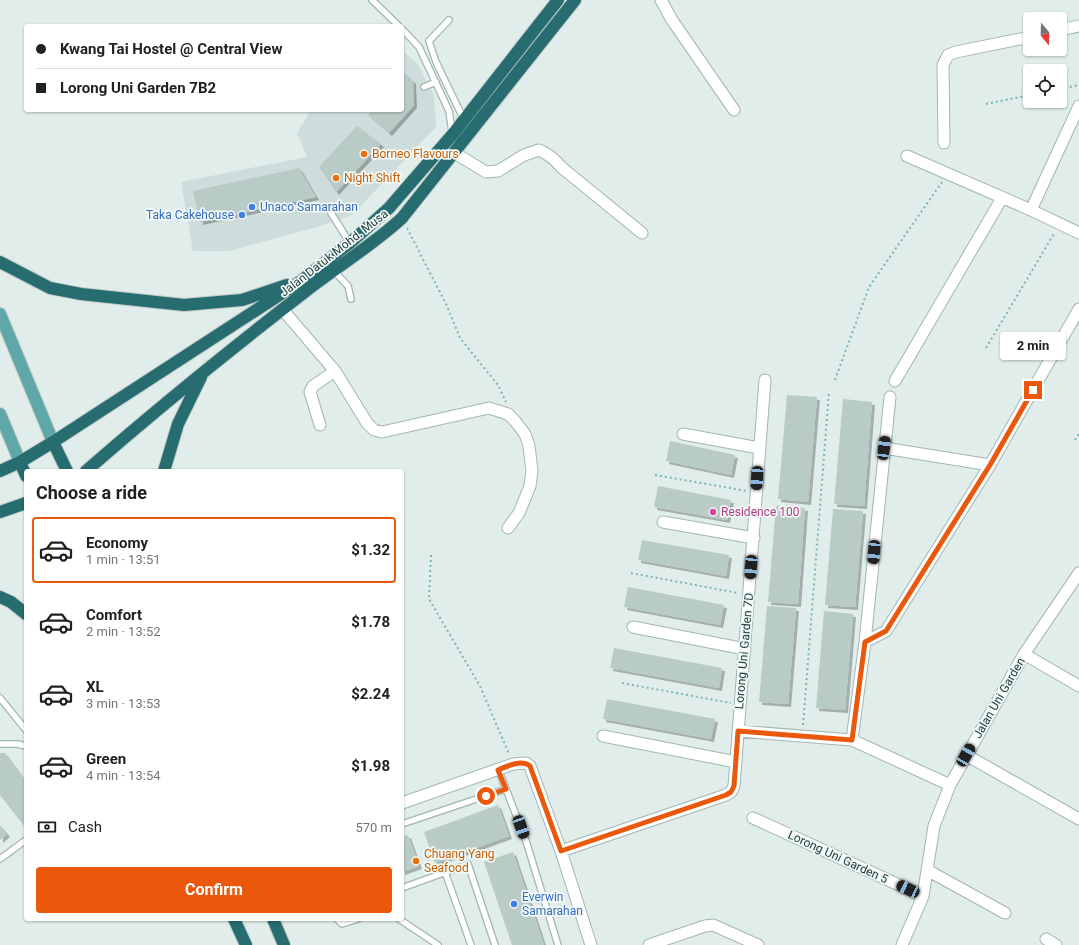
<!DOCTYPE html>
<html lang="en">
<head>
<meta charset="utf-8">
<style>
	:root { --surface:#fff; --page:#f6f6f6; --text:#202124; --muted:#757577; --line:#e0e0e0; --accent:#ea580c }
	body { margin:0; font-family:Roboto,sans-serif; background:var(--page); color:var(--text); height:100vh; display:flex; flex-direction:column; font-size:15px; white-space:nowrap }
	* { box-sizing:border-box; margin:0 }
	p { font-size:13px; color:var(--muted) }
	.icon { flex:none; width:22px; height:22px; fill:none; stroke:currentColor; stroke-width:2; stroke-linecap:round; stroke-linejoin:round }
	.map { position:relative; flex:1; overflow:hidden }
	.panel { position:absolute; left:24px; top:469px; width:380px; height:452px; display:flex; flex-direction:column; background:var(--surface); border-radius:4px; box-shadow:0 1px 3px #0004 }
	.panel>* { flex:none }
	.guide { position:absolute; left:24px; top:24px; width:380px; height:88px; border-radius:4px; box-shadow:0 1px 3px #0004; display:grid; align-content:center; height:88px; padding:0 12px; background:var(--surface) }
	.needle { width:26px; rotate:161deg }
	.controls { position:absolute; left:1023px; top:12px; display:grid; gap:8px }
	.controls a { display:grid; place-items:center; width:44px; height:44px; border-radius:4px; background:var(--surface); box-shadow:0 1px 3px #0004; font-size:20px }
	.end { position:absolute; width:18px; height:18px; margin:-9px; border:5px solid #ea580c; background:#fff; box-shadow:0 0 0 2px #fff }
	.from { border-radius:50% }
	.bubble { position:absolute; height:28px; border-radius:4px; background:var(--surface); box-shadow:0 1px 3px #0004; font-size:13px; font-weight:700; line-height:28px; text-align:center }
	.car { position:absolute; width:12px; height:24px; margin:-12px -6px; border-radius:5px; box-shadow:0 0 3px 1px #0007; background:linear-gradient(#222 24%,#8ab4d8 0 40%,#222 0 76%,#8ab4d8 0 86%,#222 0) }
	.guide b { display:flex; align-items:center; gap:14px; height:38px; font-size:15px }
	.guide b+b { border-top:1px solid var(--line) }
	.guide i { width:10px; height:10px; background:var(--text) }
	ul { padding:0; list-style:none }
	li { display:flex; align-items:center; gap:12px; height:66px; margin:0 8px 6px; padding:0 4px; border:2px solid transparent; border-radius:4px }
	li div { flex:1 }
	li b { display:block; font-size:15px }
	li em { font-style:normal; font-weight:700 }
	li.current { border-color:var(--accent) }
	li>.icon { width:36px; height:36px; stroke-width:1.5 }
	h2 { padding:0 12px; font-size:18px; line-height:48px }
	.pay { display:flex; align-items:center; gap:10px; height:44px; padding:0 12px; font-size:15px }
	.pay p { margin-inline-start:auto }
	.cta { display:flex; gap:8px; margin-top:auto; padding:8px 12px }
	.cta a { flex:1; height:46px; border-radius:4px; background:var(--accent); color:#fff; font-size:16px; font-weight:700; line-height:46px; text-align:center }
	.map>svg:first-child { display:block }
	.built { fill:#cedddb }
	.building { fill:#b8cbc7; filter:url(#shadow) }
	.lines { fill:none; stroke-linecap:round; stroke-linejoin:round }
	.lane-casing { stroke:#a2b6b3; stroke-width:8 }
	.street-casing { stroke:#a2b6b3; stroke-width:13 }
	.primary-casing { stroke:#c0cac9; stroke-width:14 }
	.highway-casing { stroke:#c0cac9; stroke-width:14 }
	.path { stroke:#7db5b0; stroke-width:2; stroke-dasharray:2 3; stroke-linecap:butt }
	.lane { stroke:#fff; stroke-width:5.5 }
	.street { stroke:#fff; stroke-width:11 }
	.primary { stroke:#5fa8a7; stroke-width:12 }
	.highway { stroke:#276d6f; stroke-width:12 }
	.route { stroke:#ea580c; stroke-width:5 }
	.food-dot { fill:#e8710a; stroke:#f1f9f7; stroke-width:1.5 }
	.shop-dot { fill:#3f7fe0; stroke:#f1f9f7; stroke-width:1.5 }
	.hotel-dot { fill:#d1479c; stroke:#f1f9f7; stroke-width:1.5 }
	.labels { text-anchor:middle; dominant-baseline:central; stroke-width:3.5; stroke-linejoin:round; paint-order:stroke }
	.food-label { font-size:12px; fill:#c56008; stroke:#f1f9f7; text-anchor:start }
	.shop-label { font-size:12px; fill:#366cbe; stroke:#f1f9f7; text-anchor:start }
	.street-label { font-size:12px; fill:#1f403f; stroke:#f1f9f7 }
	.hotel-label { font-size:12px; fill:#b23c85; stroke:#f1f9f7; text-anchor:start }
</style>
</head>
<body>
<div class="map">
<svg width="1079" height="945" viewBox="0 0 1079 945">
	<defs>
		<filter id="shadow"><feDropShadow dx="3" dy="3" stdDeviation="0" flood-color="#0004"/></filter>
	</defs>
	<rect width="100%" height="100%" fill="#e0edea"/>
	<path class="built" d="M402 51 417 63 434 95 436 127 352 215 317 227 229 251H193L181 182 307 157 297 133 311 110H402Z"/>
	<path class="building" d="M402 71 413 81 414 105 389 133 368 115 372 110H402Z
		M357 126 381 144 336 192 319 167Z
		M299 168 316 197 200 222 193 191Z
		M787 395 817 397 808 502 778 499Z
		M843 399 872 402 864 506 834 504Z
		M670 441 735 455 731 475 666 461Z
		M658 486 731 500 727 520 654 507Z
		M776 506 805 508 798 604 768 602Z
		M833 509 863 511 855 607 825 605Z
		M642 540 729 555 726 576 638 560Z
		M628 587 724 605 720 625 624 607Z
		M767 606 796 608 788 704 759 702Z
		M824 611 853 614 845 710 816 708Z
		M614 648 722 668 719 688 610 668Z
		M607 699 715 719 711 739 603 719Z
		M0 753H5L26 782V824L24 826 0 795Z
		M498 805 509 836 435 863 424 832Z
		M0 825 7 834 0 840Z
		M408 835 419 866 402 872V837Z
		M513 852 544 945H512L484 862Z"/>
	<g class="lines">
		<g class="lane-casing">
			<path id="lane" d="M372 0 399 26
				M449 20 429 41 436 62 464 120
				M402 29 419 47 449 111 452 132
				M424 87 436 82
				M331 213 350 243
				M334 271 348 286 351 299
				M0 698 26 730
				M0 744H17L26 746
				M506 789 526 841 558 945
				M402 824 506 789 498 769
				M0 859 26 840
				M445 872 471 945
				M402 888 468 864 495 945
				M337 919 342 924 358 919
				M399 919 438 945"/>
		</g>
		<g class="street-casing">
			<path id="street" d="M661 0 672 20 734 110
				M1060 30 1079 26
				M944 143 943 65 948 55 956 52 1030 37
				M453 152 486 172 498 171 524 155 539 150C548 154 555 159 561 167L642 233
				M907 156 1031 210 1079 233
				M1031 210 1079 106
				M283 310 335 371 367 423 374 430 382 432 489 408 508 414 515 421 525 434 529 446 532 471 530 486 519 513 508 528
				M895 381 1002 198
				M320 425 310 392 313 386 335 371
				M683 434 759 448
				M884 448 990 465
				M663 522 754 538
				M633 627 745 649
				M865 642 886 631 990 465 1079 309
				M1024 654 1079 686
				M738 731 852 740 950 785
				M603 736 736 762
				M852 740 865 642 890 397
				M966 755 1079 819
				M402 803 513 764 526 763 530 766 561 851 591 945
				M753 818 923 896
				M561 851 726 795 731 792 734 786 765 380
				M927 870 1005 913
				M1046 939 1056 945
				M649 945 705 926 713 925 758 945
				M902 945 923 896 934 826 950 785 1024 654 1079 573"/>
		</g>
		<g class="primary-casing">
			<path id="primary" d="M0 314 53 442
				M0 414 20 462"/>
		</g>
		<g class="highway-casing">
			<path id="highway" d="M0 262 50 288 81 294 184 305 242 300 287 285
				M53 442 67 471
				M20 462 26 476
				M0 471 20 462 53 442 301 281 350 243 389 208 453 134 558 0
				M86 471C157 409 231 349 306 291 338 266 373 245 402 218L575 0
				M164 471 178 424 201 377
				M0 512 26 503
				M0 597 11 602 26 614
				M234 919 246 945
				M273 919 284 945"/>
		</g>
		<path class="path" d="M1060 89 1079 85
			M986 104 1030 95
			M407 228 447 306 460 338 498 385 506 402
			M986 348 1055 232
			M835 380 869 287 942 182
			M1075 440 1079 434
			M655 475 747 491
			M431 555 429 599 480 686 509 754
			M631 573 738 593
			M622 683 731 703
			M803 725 829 392"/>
		<use href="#lane" class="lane"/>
		<use href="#street" class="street"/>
		<use href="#primary" class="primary"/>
		<use href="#highway" class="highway"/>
	</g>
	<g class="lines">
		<path class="route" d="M486 796 506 789 498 770C508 766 521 759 530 766L561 851 726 795 731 792 734 786 738 731 852 740 865 642 886 631 990 465 1033 390"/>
	</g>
	<g class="food-dot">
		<circle cx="364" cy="154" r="4"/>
		<circle cx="336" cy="178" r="4"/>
		<circle cx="416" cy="861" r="4"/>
	</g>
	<g class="shop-dot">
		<circle cx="252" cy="207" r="4"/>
		<circle cx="242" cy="215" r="4"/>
		<circle cx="514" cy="904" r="4"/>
	</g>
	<circle class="hotel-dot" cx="713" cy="512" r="4"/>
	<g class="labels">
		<g class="food-label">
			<text x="372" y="154">Borneo Flavours</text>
			<text x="344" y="178">Night Shift</text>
			<text x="424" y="854">Chuang Yang<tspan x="424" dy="14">Seafood</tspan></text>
		</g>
		<g class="shop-label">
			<text x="260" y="207">Unaco Samarahan</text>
			<text x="234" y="215" text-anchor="end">Taka Cakehouse</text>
			<text x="522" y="897">Everwin<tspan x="522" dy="14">Samarahan</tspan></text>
		</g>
		<g class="street-label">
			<text transform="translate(334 253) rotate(-38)">Jalan Datuk Mohd. Musa</text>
			<text transform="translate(744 651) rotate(-85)">Lorong Uni Garden 7D</text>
			<text transform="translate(999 698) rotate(-60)">Jalan Uni Garden</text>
			<text transform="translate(838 857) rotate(25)">Lorong Uni Garden 5</text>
		</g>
		<g class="hotel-label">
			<text x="721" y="512">Residence 100</text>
		</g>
	</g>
</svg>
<div class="controls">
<a><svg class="needle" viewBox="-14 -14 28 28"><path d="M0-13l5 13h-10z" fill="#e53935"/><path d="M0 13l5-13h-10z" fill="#757577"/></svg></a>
<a><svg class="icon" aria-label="locate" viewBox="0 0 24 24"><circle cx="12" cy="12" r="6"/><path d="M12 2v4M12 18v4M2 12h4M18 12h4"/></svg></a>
</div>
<i class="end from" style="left:486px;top:796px"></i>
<i class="end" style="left:1033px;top:390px"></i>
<div class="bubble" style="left:1000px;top:332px;width:66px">2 min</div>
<i class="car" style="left:884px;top:448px;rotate:7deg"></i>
<i class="car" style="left:757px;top:478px;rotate:183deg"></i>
<i class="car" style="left:874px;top:552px;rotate:185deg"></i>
<i class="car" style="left:751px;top:567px;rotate:184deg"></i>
<i class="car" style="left:966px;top:755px;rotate:30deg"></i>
<i class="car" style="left:521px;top:827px;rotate:160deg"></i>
<i class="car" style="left:908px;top:889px;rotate:295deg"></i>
<div class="guide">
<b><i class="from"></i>Kwang Tai Hostel @ Central View</b>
<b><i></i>Lorong Uni Garden 7B2</b>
</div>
<section class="panel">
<h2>Choose a ride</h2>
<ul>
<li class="current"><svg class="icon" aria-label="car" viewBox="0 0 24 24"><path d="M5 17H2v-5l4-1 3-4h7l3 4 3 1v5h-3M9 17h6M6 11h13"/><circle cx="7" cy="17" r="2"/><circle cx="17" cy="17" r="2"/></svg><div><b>Economy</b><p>1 min · 13:51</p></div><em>$1.32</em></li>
<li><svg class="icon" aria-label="car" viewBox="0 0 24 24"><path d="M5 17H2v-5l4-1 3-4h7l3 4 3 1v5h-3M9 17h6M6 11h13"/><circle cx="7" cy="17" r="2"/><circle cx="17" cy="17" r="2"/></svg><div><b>Comfort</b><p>2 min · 13:52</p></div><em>$1.78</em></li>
<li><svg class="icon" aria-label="car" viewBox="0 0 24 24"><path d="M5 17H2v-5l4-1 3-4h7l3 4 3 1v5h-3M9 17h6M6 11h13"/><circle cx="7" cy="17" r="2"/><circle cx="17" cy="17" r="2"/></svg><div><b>XL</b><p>3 min · 13:53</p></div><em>$2.24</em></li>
<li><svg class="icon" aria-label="car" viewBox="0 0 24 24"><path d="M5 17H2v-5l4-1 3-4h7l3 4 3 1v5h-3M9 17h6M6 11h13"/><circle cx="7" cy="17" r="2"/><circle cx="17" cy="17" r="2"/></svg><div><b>Green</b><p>4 min · 13:54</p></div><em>$1.98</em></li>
</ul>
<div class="pay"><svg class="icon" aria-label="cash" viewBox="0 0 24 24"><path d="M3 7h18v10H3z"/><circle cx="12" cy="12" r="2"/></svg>Cash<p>570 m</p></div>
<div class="cta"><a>Confirm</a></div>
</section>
</div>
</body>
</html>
